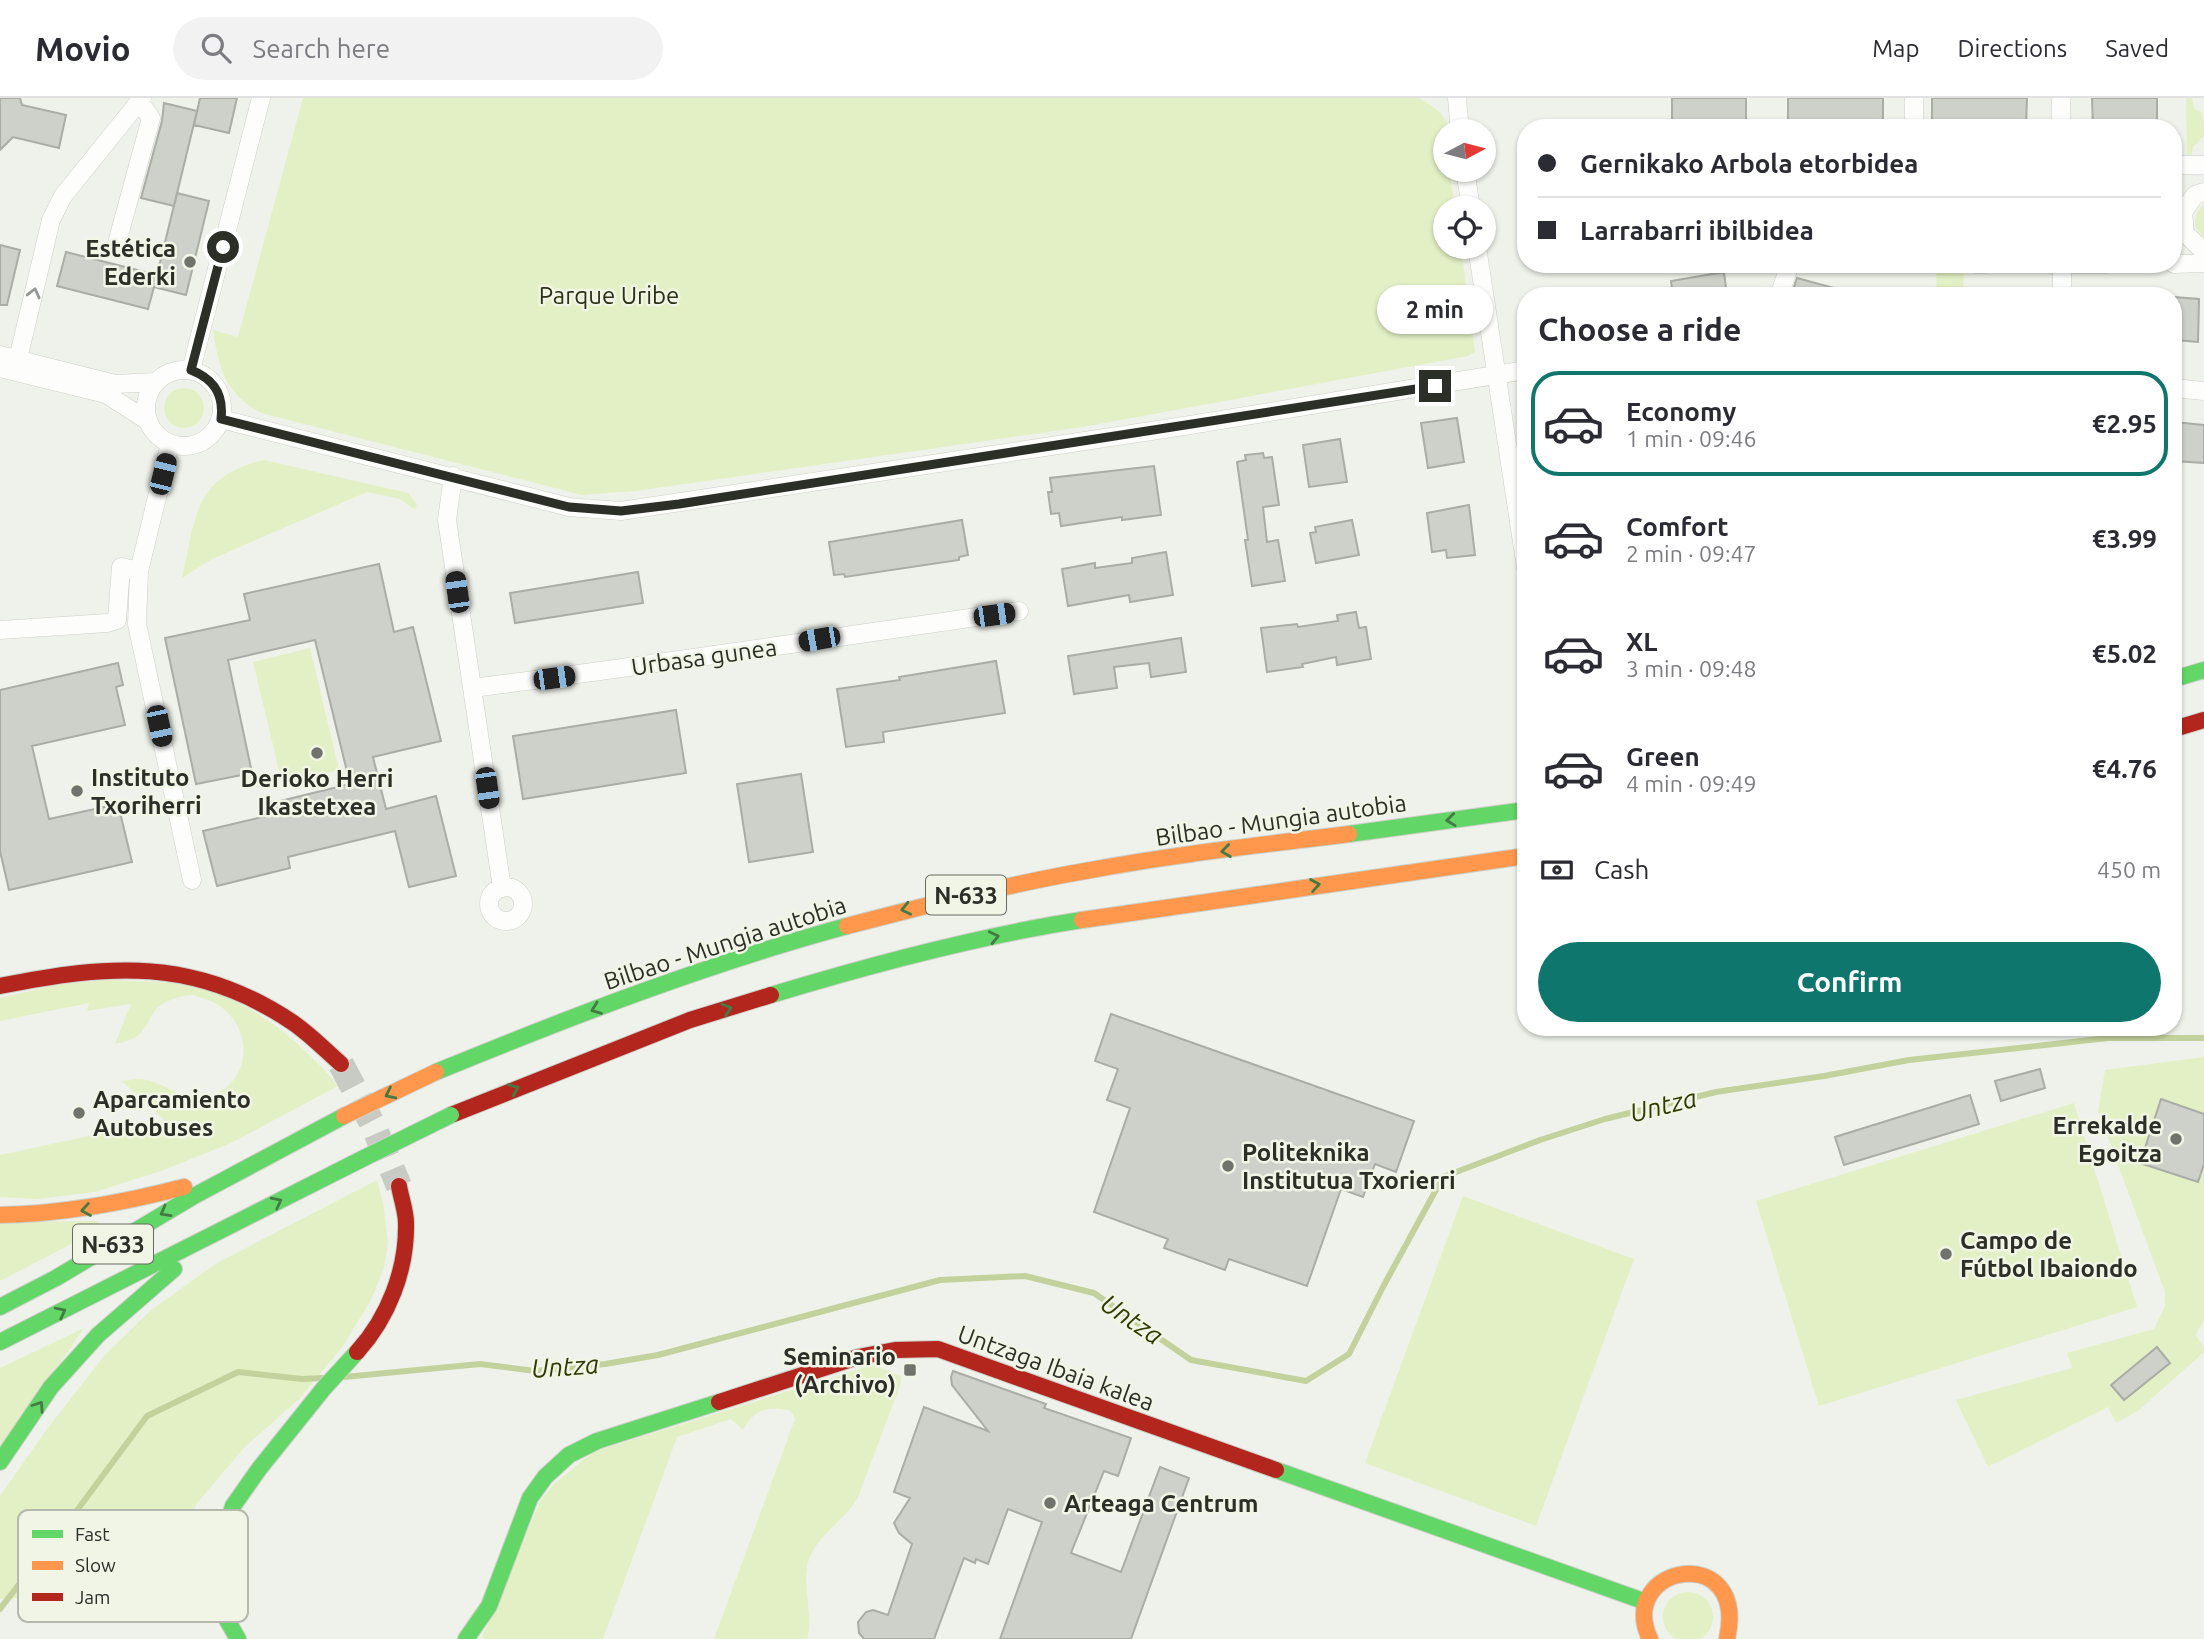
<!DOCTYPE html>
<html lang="en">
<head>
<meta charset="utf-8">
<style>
	:root { --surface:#fff; --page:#f2f2f3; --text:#2b2b33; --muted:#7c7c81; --line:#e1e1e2; --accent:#0f766e }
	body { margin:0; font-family:Ubuntu,sans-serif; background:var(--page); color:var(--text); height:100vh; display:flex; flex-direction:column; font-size:26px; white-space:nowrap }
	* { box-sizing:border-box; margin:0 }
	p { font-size:23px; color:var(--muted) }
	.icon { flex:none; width:38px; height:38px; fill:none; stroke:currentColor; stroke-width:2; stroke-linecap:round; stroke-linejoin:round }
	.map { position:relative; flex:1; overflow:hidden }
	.side { position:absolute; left:1517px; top:189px; width:665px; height:749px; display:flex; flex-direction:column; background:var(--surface); border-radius:28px; box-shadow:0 2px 5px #0004 }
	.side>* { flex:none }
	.top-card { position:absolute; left:1517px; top:21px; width:665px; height:154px; border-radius:28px; box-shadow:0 2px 5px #0004; display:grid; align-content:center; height:154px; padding:0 21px; background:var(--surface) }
	.needle { width:46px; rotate:83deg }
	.fabs { position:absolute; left:1433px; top:21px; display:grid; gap:14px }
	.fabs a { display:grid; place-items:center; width:63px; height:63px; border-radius:50%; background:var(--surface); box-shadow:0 2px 5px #0004; font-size:35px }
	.end { position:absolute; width:32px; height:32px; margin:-16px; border:9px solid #2c2e28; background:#fff; box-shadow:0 0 0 4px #fff }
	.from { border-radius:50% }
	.bubble { position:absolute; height:49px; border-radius:24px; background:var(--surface); box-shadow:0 2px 5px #0004; font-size:23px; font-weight:700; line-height:49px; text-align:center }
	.car { position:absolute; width:21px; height:42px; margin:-21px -10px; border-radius:9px; box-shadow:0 0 5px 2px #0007; background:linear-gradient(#222 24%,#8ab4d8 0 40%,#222 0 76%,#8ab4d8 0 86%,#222 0) }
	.top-card b { display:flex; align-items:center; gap:24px; height:66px; font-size:26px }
	.top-card b+b { border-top:2px solid var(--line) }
	.top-card i { width:18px; height:18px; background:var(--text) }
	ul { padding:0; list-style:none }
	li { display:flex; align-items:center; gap:21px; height:105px; margin:0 14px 10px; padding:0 7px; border:4px solid transparent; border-radius:28px }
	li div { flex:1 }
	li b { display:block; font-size:26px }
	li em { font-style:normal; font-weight:700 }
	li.on { border-color:var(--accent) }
	li>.icon { width:63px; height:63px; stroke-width:1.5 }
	h2 { padding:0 21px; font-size:32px; line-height:84px }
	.pay { display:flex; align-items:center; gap:18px; height:77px; padding:0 21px; font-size:26px }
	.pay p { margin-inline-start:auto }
	.cta { display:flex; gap:14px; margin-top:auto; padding:14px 21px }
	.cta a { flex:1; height:80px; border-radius:42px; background:var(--accent); color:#fff; font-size:28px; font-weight:700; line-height:80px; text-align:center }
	header { display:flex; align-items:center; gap:42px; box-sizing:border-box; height:98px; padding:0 35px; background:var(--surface); border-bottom:2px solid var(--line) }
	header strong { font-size:33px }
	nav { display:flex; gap:38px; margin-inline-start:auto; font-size:24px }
	.search { width:490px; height:63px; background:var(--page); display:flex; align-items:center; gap:18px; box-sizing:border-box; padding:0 24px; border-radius:38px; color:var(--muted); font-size:26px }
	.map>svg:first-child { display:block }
	.green { fill:#e3f0c5 }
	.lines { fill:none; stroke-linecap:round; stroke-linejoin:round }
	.stream { stroke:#c3d29d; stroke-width:6 }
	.building { fill:#ced0ca; stroke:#aaaca6; stroke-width:2 }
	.secondary-tunnel { stroke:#c8cbc3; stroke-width:26; stroke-dasharray:26 13; stroke-linecap:butt }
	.street-casing { stroke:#cdcfc8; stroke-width:19 }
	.fast-casing { stroke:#cdcfc8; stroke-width:18 }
	.slow-casing { stroke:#cdcfc8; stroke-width:18 }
	.jam-casing { stroke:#cdcfc8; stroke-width:18 }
	.street { stroke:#fdfdfc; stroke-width:18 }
	.fast { stroke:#63d668; stroke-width:16 }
	.slow { stroke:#ff974d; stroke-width:16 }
	.jam { stroke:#b3261e; stroke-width:16 }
	.fast-bridge-casing { stroke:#cfd0cd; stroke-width:18; stroke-linecap:butt }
	.slow-bridge-casing { stroke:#cfd0cd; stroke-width:18; stroke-linecap:butt }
	.fast-bridge { stroke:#63d668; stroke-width:16 }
	.slow-bridge { stroke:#ff974d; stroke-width:16 }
	.oneway { stroke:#949692 }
	.oneway2 { stroke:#457a45 }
	.route { stroke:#2c2e28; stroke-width:9 }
	.poi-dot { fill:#70736c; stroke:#f0f5e6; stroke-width:2.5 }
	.labels { text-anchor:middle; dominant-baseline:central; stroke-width:5; stroke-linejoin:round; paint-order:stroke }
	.shield { fill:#f0f5e6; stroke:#676a61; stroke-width:2 }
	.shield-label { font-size:23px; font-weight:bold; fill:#2c2e28 }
	.poi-label { font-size:24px; font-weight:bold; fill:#2c2e28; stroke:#f0f5e6; text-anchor:start }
	.park-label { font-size:24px; fill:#2a3213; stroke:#f0f5e6 }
	.street-label { font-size:24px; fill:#2c2e28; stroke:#f0f5e6 }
	.water-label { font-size:26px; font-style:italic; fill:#2f3a02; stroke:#f0f5e6 }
	.key { fill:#f0f5e6; stroke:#b5b9ad; stroke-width:2 }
	.key-label { font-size:19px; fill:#2c2e28 }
</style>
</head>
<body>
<header>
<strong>Movio</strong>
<div class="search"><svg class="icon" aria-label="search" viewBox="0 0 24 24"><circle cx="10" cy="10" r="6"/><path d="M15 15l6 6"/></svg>Search here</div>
<nav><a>Map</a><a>Directions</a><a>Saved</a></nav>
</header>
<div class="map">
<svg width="2204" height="1541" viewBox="0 0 2204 1541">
	<rect width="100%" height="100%" fill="#eff2ea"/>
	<path class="green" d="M303 0H1419C1435 9 1444 15 1450 33L1443 34 1446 72H1449L1455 110H1446V149H1461L1475 254 1468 258 1083 329 636 393 582 397 261 315C225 295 219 271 213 232L238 239Z
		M2186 0H2192L2194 10 2203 16 2204 38 2193 49 2191 60H2187Z
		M2204 107V139C2191 129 2193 116 2204 107Z
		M1936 166 1964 167 1963 198H1937Z
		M164 310a20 20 0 1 1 40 0a20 20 0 1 1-40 0Z
		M264 362 408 395 417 407 415 412 400 401 367 394 212 461 182 480C196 419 193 379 264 362Z
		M310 550 339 672 282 685 253 564Z
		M109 882C137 884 168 882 195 889 251 902 302 944 338 988L231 1045 164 1072 95 1094 38 1101 0 1099V1057L164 1022 122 983C127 982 133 981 138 981 165 981 185 1010 214 997 257 978 251 918 208 902 204 901 198 898 193 897 182 897 166 902 158 909 151 916 147 928 140 936 133 942 124 944 115 946L131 906 87 913 89 905 0 923V900L60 886Z
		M2204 959V1223L2195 1237 2204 1249V1254L2139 1312 2116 1325 2108 1309 1988 1369 1956 1302 2072 1270 2067 1255 2154 1231 2165 1208V1194L2098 1013 2105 972Z
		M2074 1005 2137 1209 1819 1308 1756 1103Z
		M377 1082 383 1104 388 1145 384 1170 371 1202 343 1248 300 1300 245 1349 197 1405 185 1432 183 1454 165 1478 147 1491 0 1501V1398L47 1331 104 1258 151 1212 217 1165Z
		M1463 1098 1634 1161 1536 1428 1365 1365Z
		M97 1123 102 1130 0 1183V1124Z
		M84 1230 0 1354V1270Z
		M872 1267 901 1278V1285L858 1399C845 1424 811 1440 807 1470 803 1493 814 1520 807 1541H714L795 1321 791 1313C769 1307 754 1311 743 1332L731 1321 677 1339 603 1541H481L540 1404 553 1387 593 1354Z
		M1663 1519a25 25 0 1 1 50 0a25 25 0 1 1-50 0Z"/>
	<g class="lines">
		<path class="stream" d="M344 1279 480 1266 535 1273 605 1266 658 1257 940 1182 1025 1178 1094 1195 1191 1262 1306 1283 1349 1256 1384 1187 1443 1079 1540 1042 1605 1021 1716 994 1824 978 1909 962 2108 940H2204
			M0 1511 78 1411 147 1318 238 1274 302 1281 323 1280"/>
	</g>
	<path class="building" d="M0 0H20L22 7 66 17 59 50 13 39 0 52Z
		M200 0H237L229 35 194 27Z
		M1672 0H1746V30H1672Z
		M1788 0H1883V24H1827V30H1788Z
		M1932 0H2027L2026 30 1932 27Z
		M2092 0H2157V30H2093Z
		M164 5 197 13 174 108 141 100 162 23Z
		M177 95 209 103 186 197 154 189 148 211 57 188 66 154 157 177Z
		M0 147 20 152 7 207H0Z
		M1724 174 1727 198H1673L1671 183Z
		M1797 180 1841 192 1840 198H1791Z
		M2174 199 2199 201 2198 244 2174 242Z
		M1457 320 1464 364 1428 370 1421 325Z
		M2174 324 2204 327V365L2174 363Z
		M1340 341 1347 384 1309 389 1303 347Z
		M1263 355 1264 360 1272 359 1279 407 1263 409 1267 444 1278 442 1285 483 1252 488 1245 442H1248L1237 364 1246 362 1245 357Z
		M1154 368 1161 417 1122 422V419L1061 428 1059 415 1051 416 1048 394H1052L1050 380Z
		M1469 407 1475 457 1447 460 1446 452 1432 454 1427 415Z
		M962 422 968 457 959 459V462L845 479 844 476 834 477 829 444Z
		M1352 422 1359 457 1316 465 1310 435 1316 434 1315 429Z
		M1166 454 1173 497 1130 504 1129 497 1068 508 1062 471 1095 465V470L1132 465V460Z
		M379 466 394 534 413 529 441 643 373 659 386 711 436 698 456 778 409 789 395 733 288 759 290 770 217 788 203 733 275 716 272 705 350 686 315 542 228 562 252 675 196 686 165 540 250 522 244 496Z
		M638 474 643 505 515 525 510 495Z
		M1356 514 1359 530 1366 529 1371 561 1337 567 1336 559 1302 566 1303 569 1267 574 1261 530 1297 526 1298 529 1338 523 1337 517Z
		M1181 540 1186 574 1151 579 1149 565 1114 569 1117 590 1074 596 1068 558Z
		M996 563 1005 615 883 634 884 644 846 649 837 591 900 582 899 579Z
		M118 565 123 587 116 589 125 627 32 648 49 721 118 706 132 764 9 792 0 753V592Z
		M676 612 686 675 523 701 513 638Z
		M801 676 813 754 749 764 737 686Z
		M1111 916 1414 1023 1396 1074 1375 1066 1363 1099 1341 1091 1307 1188 1229 1161 1225 1172 1164 1150 1168 1141 1094 1114 1130 1010 1107 1002 1118 971 1095 963Z
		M2040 971 2045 990 2001 1003 1995 983Z
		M1970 997 1979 1026 1844 1067 1835 1039Z
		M2161 1001 2204 1016V1066L2198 1084 2140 1065Z
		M2157 1249 2170 1265 2124 1302 2111 1287Z
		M953 1273 1046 1306 1044 1310 1131 1340 1118 1378 1104 1373 1071 1455 1121 1474 1160 1369 1189 1380 1131 1541H1000L1042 1424 1008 1411 988 1466 976 1461 975 1465 964 1460 934 1541H864L859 1535 858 1524 866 1514 873 1512 888 1517 912 1446 899 1435 894 1425 910 1400 894 1394 924 1309 988 1333 952 1287 951 1279Z"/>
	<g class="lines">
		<path class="secondary-tunnel" d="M341 966 373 1027 399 1088"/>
		<g class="street-casing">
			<path id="street" d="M1457 0 1460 33
				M1914 30V0
				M2061 30V0
				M2174 67H2204
				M1465 72 1471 110
				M2204 94 2195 97 2183 114 2185 135 2199 149 2204 150
				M118 141 151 20 139 3
				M1477 149 1526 470
				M1975 166H1986
				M2051 166H2107
				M2062 166V198
				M2174 166 2204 165
				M1779 198 1790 166
				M0 257 115 286 156 284
				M18 261 51 122 63 98 142 0
				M0 270 106 296 148 323
				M146 310a38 38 0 1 1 76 0a38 38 0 1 1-76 0Z
				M191 272 261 0
				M2174 290 2204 293
				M221 321 569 409 621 413 1184 328 1526 272
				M170 346 139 473 137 526 192 782
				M453 378 447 422 502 790
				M0 532 107 525 117 522 121 469 139 473
				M472 590C654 567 836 539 1019 513
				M489 806a17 17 0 1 1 34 0a17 17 0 1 1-34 0Z"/>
		</g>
		<g class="fast-casing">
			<path id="fast" d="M2174 581 2204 572
				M1349 736 1526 712
				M771 897C873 866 977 838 1082 822
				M436 974C570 919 707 866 847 828
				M0 1209 56 1180 194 1098 344 1018
				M0 1244 364 1060
				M0 1364 51 1289 98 1237 174 1171
				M1276 1372 1646 1504
				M238 1541 219 1508 212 1471 233 1408 259 1371 324 1290 357 1254
				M466 1541 489 1508 530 1400 545 1379 569 1357 597 1343 719 1304"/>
		</g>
		<g class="slow-casing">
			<path id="slow" d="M1082 822 1526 758
				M847 828C928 807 1009 786 1091 772 1176 756 1263 747 1349 736
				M0 1117C63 1116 123 1105 184 1089
				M1650 1541C1615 1467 1749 1442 1727 1541"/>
		</g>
		<g class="jam-casing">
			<path id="jam" d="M2174 631 2204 622
				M0 888C109 866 195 859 292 924 310 936 325 952 341 966
				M451 1017 690 922 771 897
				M357 1254C388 1220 407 1172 406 1125 406 1113 401 1100 399 1088
				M719 1304 858 1259 895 1252 938 1251 1276 1372"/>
		</g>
		<use href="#street" class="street"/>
		<use href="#fast" class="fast"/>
		<use href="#slow" class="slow"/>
		<use href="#jam" class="jam"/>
		<g class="fast-bridge-casing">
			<path id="fast-bridge" d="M364 1060 451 1017"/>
		</g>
		<g class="slow-bridge-casing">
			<path id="slow-bridge" d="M344 1018 436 974"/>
		</g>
		<use href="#fast-bridge" class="fast-bridge"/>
		<use href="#slow-bridge" class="slow-bridge"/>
	</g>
	<defs><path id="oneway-chevron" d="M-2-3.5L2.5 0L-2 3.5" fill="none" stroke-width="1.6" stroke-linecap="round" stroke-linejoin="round" transform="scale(1.75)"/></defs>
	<use class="oneway" href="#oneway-chevron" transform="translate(34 195) rotate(-76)"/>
	<g class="oneway2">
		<use href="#oneway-chevron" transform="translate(1451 722) rotate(173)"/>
		<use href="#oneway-chevron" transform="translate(1226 753) rotate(172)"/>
		<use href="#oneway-chevron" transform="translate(1315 787) rotate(-9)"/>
		<use href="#oneway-chevron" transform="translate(906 811) rotate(167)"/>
		<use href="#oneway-chevron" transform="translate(994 839) rotate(-13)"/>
		<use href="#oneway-chevron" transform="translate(596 911) rotate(159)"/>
		<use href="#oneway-chevron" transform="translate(727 911) rotate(-17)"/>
		<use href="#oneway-chevron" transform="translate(514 991) rotate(-23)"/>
		<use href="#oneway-chevron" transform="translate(390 996) rotate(154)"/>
		<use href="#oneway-chevron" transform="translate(277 1104) rotate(-27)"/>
		<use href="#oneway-chevron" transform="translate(86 1112) rotate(170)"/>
		<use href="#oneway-chevron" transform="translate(165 1114) rotate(151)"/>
		<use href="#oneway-chevron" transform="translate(61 1214) rotate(-27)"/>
		<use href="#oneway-chevron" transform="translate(39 1308) rotate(-56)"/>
	</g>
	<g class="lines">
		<path class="route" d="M223 149 191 272C214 281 224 296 221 321L569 409 621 413 679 406 1435 288"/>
	</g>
	<g class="poi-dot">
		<circle cx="190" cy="164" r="7"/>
		<circle cx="317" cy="655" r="7"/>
		<circle cx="77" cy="693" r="7"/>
		<circle cx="79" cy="1015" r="7"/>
		<circle cx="2176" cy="1041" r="7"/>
		<circle cx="1228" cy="1068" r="7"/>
		<circle cx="1946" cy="1156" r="7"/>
		<rect x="903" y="1265" width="14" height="14" rx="3.5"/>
		<circle cx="1050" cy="1405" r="7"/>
	</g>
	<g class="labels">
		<g class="shield">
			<rect x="926" y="777.5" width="80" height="39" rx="5"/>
			<rect x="73" y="1126.5" width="80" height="39" rx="5"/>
		</g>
		<g class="shield-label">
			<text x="966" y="797">N-633</text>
			<text x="113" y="1146">N-633</text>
		</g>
		<g class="poi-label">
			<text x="176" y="150" text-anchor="end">Estética<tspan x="176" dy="28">Ederki</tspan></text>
			<text x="91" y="679">Instituto<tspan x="91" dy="28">Txoriherri</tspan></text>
			<text x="317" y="680" text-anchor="middle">Derioko Herri<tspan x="317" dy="28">Ikastetxea</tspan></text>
			<text x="93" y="1001">Aparcamiento<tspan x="93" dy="28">Autobuses</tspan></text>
			<text x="2162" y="1027" text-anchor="end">Errekalde<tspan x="2162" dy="28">Egoitza</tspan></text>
			<text x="1242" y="1054">Politeknika<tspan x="1242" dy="28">Institutua Txorierri</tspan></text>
			<text x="1960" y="1142">Campo de<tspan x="1960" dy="28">Fútbol Ibaiondo</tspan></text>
			<text x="896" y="1258" text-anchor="end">Seminario<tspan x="896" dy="28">(Archivo)</tspan></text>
			<text x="1064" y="1405">Arteaga Centrum</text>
		</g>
		<g class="park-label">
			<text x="609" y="197">Parque Uribe</text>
		</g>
		<g class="street-label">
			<text transform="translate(704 559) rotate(-8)">Urbasa gunea</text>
			<text transform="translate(1281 722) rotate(-8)">Bilbao - Mungia autobia</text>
			<text transform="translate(725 845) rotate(-18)">Bilbao - Mungia autobia</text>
			<text transform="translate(1056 1270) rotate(20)">Untzaga Ibaia kalea</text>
		</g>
		<g class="water-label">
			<text transform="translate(1663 1007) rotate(-14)">Untza</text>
			<text transform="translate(1132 1221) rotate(34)">Untza</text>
			<text transform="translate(565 1268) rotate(-4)">Untza</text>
		</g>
	</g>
	<rect x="18" y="1412" width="230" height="112" rx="10" class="key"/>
	<rect x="32" y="1432" width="31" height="8" fill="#63d668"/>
	<rect x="32" y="1463" width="31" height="9" fill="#ff974d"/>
	<rect x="32" y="1495" width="31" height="8" fill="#b3261e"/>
	<g class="key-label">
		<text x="75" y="1443">Fast</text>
		<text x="75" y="1474">Slow</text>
		<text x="75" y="1506">Jam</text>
	</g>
</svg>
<div class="fabs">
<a><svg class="needle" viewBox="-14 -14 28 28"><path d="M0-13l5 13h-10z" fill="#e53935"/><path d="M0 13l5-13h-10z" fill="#7c7c81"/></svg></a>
<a><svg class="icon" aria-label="locate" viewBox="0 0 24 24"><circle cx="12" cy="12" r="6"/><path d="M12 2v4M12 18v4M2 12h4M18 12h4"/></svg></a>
</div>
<i class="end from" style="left:223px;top:149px"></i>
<i class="end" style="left:1435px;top:288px"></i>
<div class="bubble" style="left:1377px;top:187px;width:116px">2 min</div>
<i class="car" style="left:163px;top:376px;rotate:14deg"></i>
<i class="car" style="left:457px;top:494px;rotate:352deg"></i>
<i class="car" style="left:994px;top:517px;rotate:82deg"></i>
<i class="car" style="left:819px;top:541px;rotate:260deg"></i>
<i class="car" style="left:554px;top:580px;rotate:82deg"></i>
<i class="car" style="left:159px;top:628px;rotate:168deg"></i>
<i class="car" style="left:487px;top:690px;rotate:172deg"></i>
<div class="top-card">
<b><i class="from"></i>Gernikako Arbola etorbidea</b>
<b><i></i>Larrabarri ibilbidea</b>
</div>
<section class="side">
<h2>Choose a ride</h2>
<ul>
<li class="on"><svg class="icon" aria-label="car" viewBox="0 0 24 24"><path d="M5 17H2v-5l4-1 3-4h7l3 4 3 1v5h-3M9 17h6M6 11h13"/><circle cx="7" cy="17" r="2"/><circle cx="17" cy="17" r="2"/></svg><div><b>Economy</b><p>1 min · 09:46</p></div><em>€2.95</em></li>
<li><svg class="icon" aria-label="car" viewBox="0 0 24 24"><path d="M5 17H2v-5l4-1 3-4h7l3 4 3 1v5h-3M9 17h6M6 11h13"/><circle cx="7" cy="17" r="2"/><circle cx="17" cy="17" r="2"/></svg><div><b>Comfort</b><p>2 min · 09:47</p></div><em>€3.99</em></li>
<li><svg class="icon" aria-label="car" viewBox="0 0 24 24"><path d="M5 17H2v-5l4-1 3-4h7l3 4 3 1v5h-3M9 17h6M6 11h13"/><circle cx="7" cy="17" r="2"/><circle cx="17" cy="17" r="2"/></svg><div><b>XL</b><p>3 min · 09:48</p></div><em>€5.02</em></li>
<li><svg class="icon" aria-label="car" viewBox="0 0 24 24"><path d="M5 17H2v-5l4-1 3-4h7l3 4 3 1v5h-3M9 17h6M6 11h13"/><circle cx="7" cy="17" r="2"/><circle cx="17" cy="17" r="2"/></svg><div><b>Green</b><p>4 min · 09:49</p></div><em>€4.76</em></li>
</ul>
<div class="pay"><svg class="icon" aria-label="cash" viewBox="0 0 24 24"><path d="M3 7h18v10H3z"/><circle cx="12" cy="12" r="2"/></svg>Cash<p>450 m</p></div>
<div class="cta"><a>Confirm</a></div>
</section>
</div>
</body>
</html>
